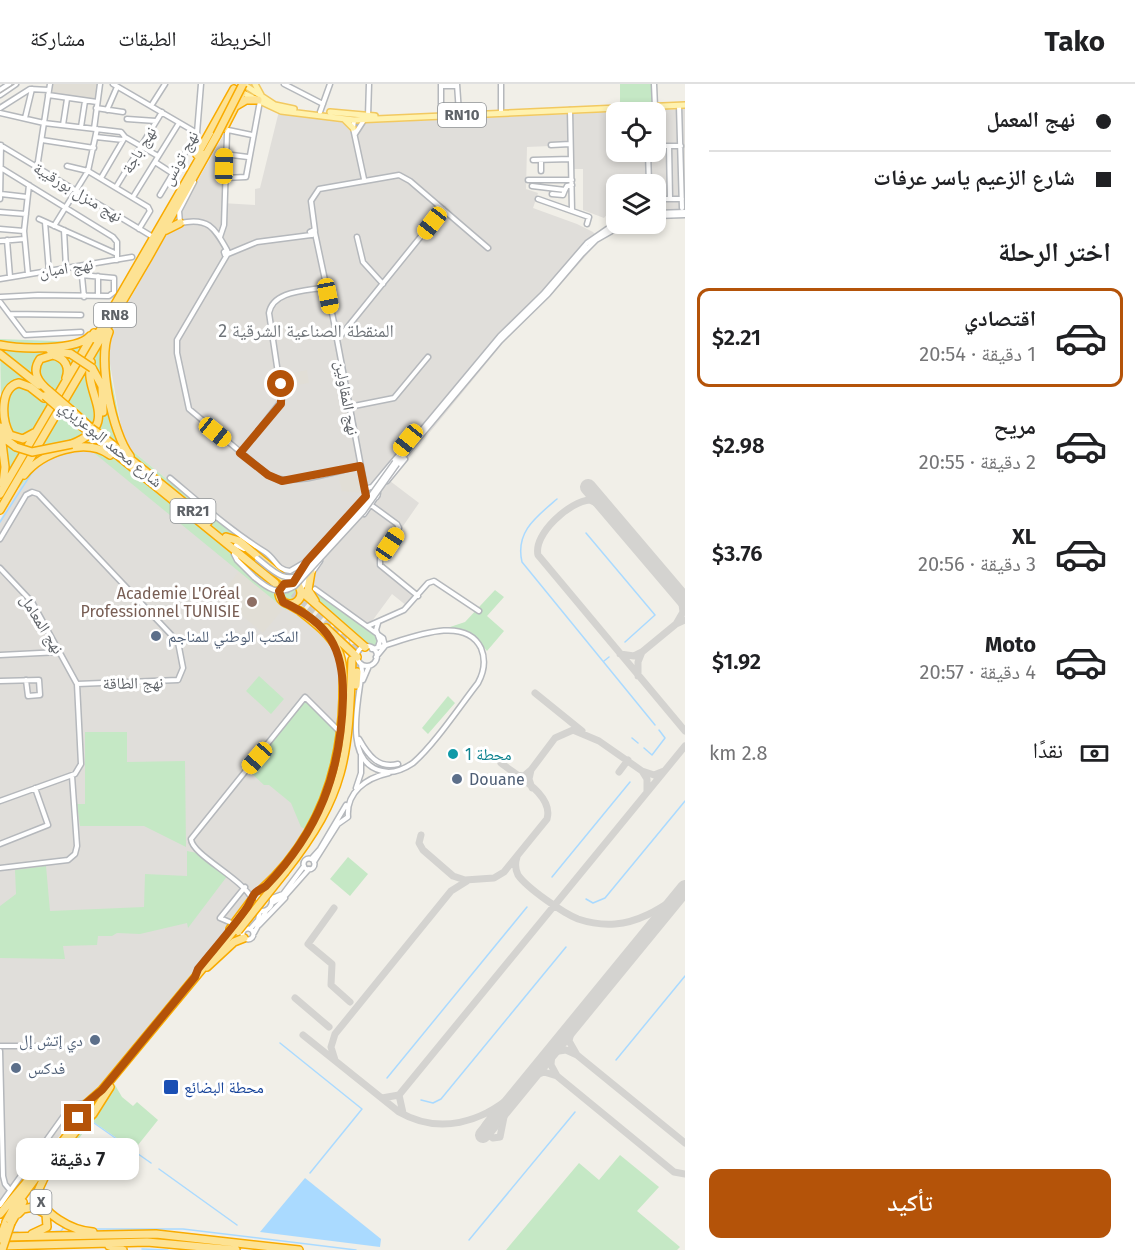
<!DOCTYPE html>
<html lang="ar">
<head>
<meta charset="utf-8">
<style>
	:root { --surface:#fff; --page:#f6f6f6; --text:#202124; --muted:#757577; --line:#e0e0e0; --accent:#b45309 }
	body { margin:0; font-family:"Fira Sans","Noto Naskh Arabic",sans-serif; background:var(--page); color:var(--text); direction:rtl; height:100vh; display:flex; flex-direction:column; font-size:22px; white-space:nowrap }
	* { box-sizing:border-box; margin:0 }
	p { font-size:20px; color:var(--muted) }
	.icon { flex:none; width:33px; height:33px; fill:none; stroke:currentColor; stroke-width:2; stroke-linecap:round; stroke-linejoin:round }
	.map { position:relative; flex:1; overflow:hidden; direction:ltr }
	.details { display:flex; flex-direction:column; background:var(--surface); width:450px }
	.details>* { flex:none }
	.hud { display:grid; align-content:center; height:132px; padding:0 24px; background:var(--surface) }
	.controls { position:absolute; left:606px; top:18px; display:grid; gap:12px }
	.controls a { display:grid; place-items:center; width:60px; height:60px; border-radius:12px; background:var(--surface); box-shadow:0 3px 9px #0003; font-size:30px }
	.end { position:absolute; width:27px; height:27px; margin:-14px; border:8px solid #b45309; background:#fff; box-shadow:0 0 0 3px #fff }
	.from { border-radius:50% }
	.bubble { position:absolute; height:42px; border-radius:12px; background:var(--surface); box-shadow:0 3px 9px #0003; font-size:20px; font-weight:600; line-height:42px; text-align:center; direction:rtl }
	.car { position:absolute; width:18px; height:36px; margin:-18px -9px; border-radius:8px; box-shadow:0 0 4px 2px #0007; background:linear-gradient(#f5c518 24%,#345 0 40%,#f5c518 0 76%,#345 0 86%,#f5c518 0) }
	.hud b { display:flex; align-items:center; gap:21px; height:57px; font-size:22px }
	.hud b+b { border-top:2px solid var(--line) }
	.hud i { width:15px; height:15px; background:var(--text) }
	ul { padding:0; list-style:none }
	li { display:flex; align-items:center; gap:18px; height:99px; margin:0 12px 9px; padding:0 12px; border:3px solid transparent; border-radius:12px }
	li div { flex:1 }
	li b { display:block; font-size:22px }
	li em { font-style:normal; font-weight:600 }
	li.on { border-color:var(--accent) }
	li>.icon { width:54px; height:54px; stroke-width:1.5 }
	h2 { padding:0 24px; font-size:27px; line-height:72px }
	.pay { display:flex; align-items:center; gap:15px; height:66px; padding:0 24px; font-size:22px }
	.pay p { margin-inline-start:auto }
	.cta { display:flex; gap:12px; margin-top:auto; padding:12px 24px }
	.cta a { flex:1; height:69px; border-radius:12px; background:var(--accent); color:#fff; font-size:24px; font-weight:600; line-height:69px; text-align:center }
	header { display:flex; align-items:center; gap:36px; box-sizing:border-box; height:84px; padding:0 30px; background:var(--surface); border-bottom:2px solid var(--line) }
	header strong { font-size:28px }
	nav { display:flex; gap:33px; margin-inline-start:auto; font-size:21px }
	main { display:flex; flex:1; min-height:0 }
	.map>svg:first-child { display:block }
	.industrial { fill:#e0deda; fill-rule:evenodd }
	.education { fill:#e1ded6 }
	.green { fill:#c5e8c5 }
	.water { fill:#aadaff }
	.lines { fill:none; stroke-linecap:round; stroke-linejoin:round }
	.stream { stroke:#aadaff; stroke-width:1.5 }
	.taxiway { stroke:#d4d3d0; stroke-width:7 }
	.runway { stroke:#d4d3d0; stroke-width:16 }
	.highway-tunnel { stroke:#ccccc8; stroke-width:7; stroke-dasharray:7 3.5; stroke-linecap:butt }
	.minor-casing { stroke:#b5b8bc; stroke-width:7 }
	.major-casing { stroke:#f2c960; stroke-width:8 }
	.highway-casing { stroke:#f9ab00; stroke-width:10 }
	.minor { stroke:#fff; stroke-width:4 }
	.major { stroke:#fff2af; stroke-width:5 }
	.highway { stroke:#fde293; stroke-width:7 }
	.tram { stroke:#b6b7b8; stroke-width:1.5 }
	.minor-bridge-casing { stroke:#b5b8bc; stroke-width:7; stroke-linecap:butt }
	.highway-bridge-casing { stroke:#f9ab00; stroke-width:10; stroke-linecap:butt }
	.minor-bridge { stroke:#fff; stroke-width:4 }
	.highway-bridge { stroke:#fde293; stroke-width:7 }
	.route { stroke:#b45309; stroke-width:8 }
	.education-dot { fill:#8d6e63; stroke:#fff; stroke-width:2 }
	.service-dot { fill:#5c6f8a; stroke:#fff; stroke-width:2 }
	.culture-dot { fill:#0f9aa8; stroke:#fff; stroke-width:2 }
	.transit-dot { fill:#1a4fb4; stroke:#fff; stroke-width:2 }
	.labels { text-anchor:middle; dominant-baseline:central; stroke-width:6; stroke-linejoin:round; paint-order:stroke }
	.shield { fill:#fff; stroke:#8f9295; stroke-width:1.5 }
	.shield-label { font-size:15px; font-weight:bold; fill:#5f6368 }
	.street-label { font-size:16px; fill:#5f6368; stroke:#fff }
	.education-label { font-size:16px; fill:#785e54; stroke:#fff; text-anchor:end }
	.service-label { font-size:16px; fill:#4e5e75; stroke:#fff; text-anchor:start }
	.culture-label { font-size:16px; fill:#0d838f; stroke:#fff; text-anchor:start }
	.transit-label { font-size:16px; fill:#164399; stroke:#fff; text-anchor:start }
	.neighbourhood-label { font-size:18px; fill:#70757a; stroke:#fff }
</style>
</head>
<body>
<header>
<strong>Tako</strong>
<nav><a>الخريطة</a><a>الطبقات</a><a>مشاركة</a></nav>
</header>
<main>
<section class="details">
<div class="hud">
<b><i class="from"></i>نهج المعمل</b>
<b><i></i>شارع الزعيم ياسر عرفات</b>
</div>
<h2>اختر الرحلة</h2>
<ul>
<li class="on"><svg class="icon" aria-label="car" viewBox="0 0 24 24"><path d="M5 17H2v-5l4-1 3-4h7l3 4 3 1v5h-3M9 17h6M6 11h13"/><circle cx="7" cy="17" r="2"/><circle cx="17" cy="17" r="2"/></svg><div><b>اقتصادي</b><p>1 دقيقة · 20:54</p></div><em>$2.21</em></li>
<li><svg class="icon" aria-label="car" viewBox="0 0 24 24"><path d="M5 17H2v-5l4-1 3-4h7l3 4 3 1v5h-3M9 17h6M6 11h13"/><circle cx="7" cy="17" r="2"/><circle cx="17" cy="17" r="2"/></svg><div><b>مريح</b><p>2 دقيقة · 20:55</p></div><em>$2.98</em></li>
<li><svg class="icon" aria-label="car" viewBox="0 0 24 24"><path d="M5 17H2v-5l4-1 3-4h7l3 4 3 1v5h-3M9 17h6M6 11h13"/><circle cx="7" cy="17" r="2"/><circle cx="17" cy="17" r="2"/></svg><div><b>XL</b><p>3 دقيقة · 20:56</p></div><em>$3.76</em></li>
<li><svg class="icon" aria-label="car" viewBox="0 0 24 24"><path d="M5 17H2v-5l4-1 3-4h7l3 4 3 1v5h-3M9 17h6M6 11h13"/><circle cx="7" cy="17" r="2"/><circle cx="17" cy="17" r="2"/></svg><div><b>Moto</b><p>4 دقيقة · 20:57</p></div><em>$1.92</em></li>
</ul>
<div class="pay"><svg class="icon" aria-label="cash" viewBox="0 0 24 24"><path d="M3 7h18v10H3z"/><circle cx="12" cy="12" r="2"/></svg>نقدًا<p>2.8 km</p></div>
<div class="cta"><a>تأكيد</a></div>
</section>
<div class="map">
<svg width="685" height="1166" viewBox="0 0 685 1166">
	<rect width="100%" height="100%" fill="#f1efe8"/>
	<path class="industrial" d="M685 25V126L656 127V100H616V127L609 128 604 134 583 126V85H574L573 61 527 63 526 105 538 109 533 124 577 140 593 148 600 156 553 209 503 259 390 397 419 419 376 481 415 513 407 522 392 510 367 544 318 509 288 495 124 360 106 257 223 52 222 119 255 121V105L260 104 279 27 368 39ZM616 28H656V68H616Z
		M84 364H93L317 539 342 573 340 672 307 751 0 1124V436L19 404 42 377Z"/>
	<path class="education" d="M53 0H98L95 17 52 10Z
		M307 286 309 299 284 303 281 291Z
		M352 389 360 397 362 409 342 407 338 391Z
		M239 487 284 524 263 549 220 513Z"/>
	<path class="green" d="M620 0H652L653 18 620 19Z
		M92 246 108 254 111 293 124 360 288 495 318 509 377 551 378 561 374 563 360 557 300 509 286 526 88 364 42 377 19 404 2 394 0 255 81 258Z
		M495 506 504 513 487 532 504 547 487 567 474 552 447 544 465 538Z
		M259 592 284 615 271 630 246 607Z
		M448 612 455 619 428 650 422 644Z
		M306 616 331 638 342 656 336 689 309 744 305 745 301 743 291 719 269 701H264L249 687Z
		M85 648H127V678L185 677 186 763 144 742H80L77 720H85Z
		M187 767 202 770 228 791 188 844 187 839 140 850 117 849 112 852H98L97 861 63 862 65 875 0 874V822L16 810 15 786 46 782 50 827 144 823 145 790 187 792Z
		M348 773 368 790 350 812 330 795Z
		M115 1001 122 1013 133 1022 137 1018 158 1036 134 1066 92 1037 46 1098 43 1113 42 1096Z
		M620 1071 659 1103 637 1127 680 1163 677 1166H506L579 1079 599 1096Z"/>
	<path class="water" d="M305 1094 381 1155 380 1163 260 1148Z"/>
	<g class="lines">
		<path class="stream" d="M557 415C536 433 515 448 522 478L655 641
			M0 438 33 387
			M586 449 655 531 625 558
			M604 577 609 573
			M632 654 638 659
			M644 664 652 671 665 654 659 646
			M552 793 630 698
			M586 815 593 819 605 814 685 717
			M280 959 362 1025 310 1089
			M616 976 685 892
			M387 994 527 823
			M421 1016 433 1019 441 1015 566 863
			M94 1039 151 1079
			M159 1085 237 1141
			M95 1145H183L356 1166
			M10 1148H18
			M46 1148 61 1147 64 1143
			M469 1156 575 1028
			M142 1165 168 1166"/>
		<path class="taxiway" d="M605 423 590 416C570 417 533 450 538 471L685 647
			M681 512 683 528 676 540 685 536
			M642 568 676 540
			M620 570 634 572 642 568 638 578V592
			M535 609 582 647
			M531 686 555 654 573 646 599 657 642 687
			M619 688 628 676
			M516 691 524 692 531 686 529 695 532 704
			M647 707V695L642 687 654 691 664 687
			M421 751 419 759 423 766 453 792 465 796 494 794 504 788 547 735C554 711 517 692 501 679
			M517 773C515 779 515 785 518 791 527 804 563 829 578 835 590 839 603 841 615 840 640 838 659 825 679 812
			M334 824 308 860 332 880 331 901 350 918
			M295 914 329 943
			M303 951 399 1028C439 1051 482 1039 515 1009 523 1001 529 992 537 985
			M577 971 685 1059
			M335 976 331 963 335 950 451 807 467 797
			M557 992 674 1088 685 1090
			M531 993 544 988 557 992 551 981 552 968 566 966 577 971 569 957 573 940
			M399 1011 685 662
			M382 1014 399 1011 403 1029
			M498 1032 491 1033 485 1041 487 1050 493 1054 500 1053 505 1028 510 1018"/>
		<path class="runway" d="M588 403 685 517
			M483 1051 685 804"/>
		<path class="highway-tunnel" d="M277 496 340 549 351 567
			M350 550 357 569V588"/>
		<g class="minor-casing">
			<path id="minor" d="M113 0 197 49
				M284 0 323 20
				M441 0V32
				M457 0 459 29
				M501 0V27
				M654 0 655 23
				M441 2H457
				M0 6 9 0
				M0 11 16 0
				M48 11 97 18
				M151 22 165 0
				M679 22 682 124
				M0 24 30 5 49 6
				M96 24 123 28
				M107 26 117 3
				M570 26 572 127
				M320 28 330 0
				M0 29 44 39 121 48 125 53 158 72
				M368 32 369 0
				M25 34 32 5
				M127 35 156 37
				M354 36 353 44 364 95
				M63 41 67 15
				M81 43 85 17
				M94 45 100 0
				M355 50 364 36
				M96 53 123 56
				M42 56 94 64
				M0 61 153 153
				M551 61 570 60
				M656 62H681
				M669 62 670 115
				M648 68 649 100
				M224 70 248 73
				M533 76 571 75
				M155 78 172 89
				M67 82 88 87 148 123 150 127 139 145
				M1 84 113 153 117 158V176
				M37 84 50 0
				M541 87V76
				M101 94 125 53
				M224 94 246 93 260 17
				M528 96H572
				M194 98 179 127 180 139C208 133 214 143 227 166
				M532 102 565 106 567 102 572 101
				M116 103 162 28
				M1 110 27 113
				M552 110 563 111 565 106
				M160 111 197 49 201 0
				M133 113 179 39
				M0 115 1 61
				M538 115 589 133 587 140
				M656 115H682
				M0 128 26 130
				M656 129 685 128
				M656 132 685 131
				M39 135 117 170
				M45 138 49 188
				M54 142 88 87 97 45
				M0 145 24 147
				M64 146 66 184
				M314 146 315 149 312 151 310 148Z
				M315 147 311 117 319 105 399 91 410 97 488 164
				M315 149 336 248
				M220 153 224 141 227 49 228 46 252 51
				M357 153 363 178 383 200
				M7 156 10 193
				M0 157 24 155
				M227 166 228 169 225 171 224 168Z
				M228 170 257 158 311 151
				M227 171 177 256V269L189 325 268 391C289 404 336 387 359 382
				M81 182 84 213
				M28 190 24 147 29 101
				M0 195 132 173
				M98 212V192
				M0 213 38 211 109 212 114 208V194L81 191
				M0 218 25 251 81 248
				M10 230 81 231
				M340 246 342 250 338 252 336 248Z
				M336 250 366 409
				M342 250 443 125
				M349 323 394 314 428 273
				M241 369 282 316 269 229C273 206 307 207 327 203
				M395 378 500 252 543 210 587 159 616 139
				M397 380 500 257 548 210 582 170 596 156 624 140
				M170 394C201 420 231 447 265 468 276 475 276 486 290 487L307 477
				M387 397 405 375
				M366 409a6 6 0 1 1 12 0a6 6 0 1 1-12 0Z
				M372 403 417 349
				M371 421 397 440 399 444 380 475V481L418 512
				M364 430 375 414
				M0 455 26 411 32 408 38 410 178 558 183 584 178 596 77 600
				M236 461 244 465
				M234 470 237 476 254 493
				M0 484 32 518 77 600 81 680 75 690 0 717
				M293 499 307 477 366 412
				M315 505 383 554 385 562 376 573
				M300 506 320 477
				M378 539 376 546 380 557 378 563
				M368 542 404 526 428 499 434 497 479 527
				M357 572a10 10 0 1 1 20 0a10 10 0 1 1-20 0Z
				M0 571 60 568
				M361 580 362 587C359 615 342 678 382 687 393 690 404 685 413 679 434 661 460 622 478 599 484 588 486 576 481 564 463 527 400 559 372 565
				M363 596 369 582
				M0 597 39 596 40 611 28 612 26 596
				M359 655C368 671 378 685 398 680
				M356 704 361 689V671
				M0 760 48 741 35 704
				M303.5 780a5.5 5.5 0 1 1 11 0a5.5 5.5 0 1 1-11 0Z
				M311 775 320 765 346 721
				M314 778 338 740 348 733C346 708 366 694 389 689
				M0 784 68 776 75 770 77 762 72 692
				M252 817a10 10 0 1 1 20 0a10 10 0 1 1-20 0Z
				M272 814 283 810 304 782
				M252 815C242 794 192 771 191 755L305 613 339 647
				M272 819 286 811 309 785
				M234 840 220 834 245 803
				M259 841 285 814
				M242.5 850a5.5 5.5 0 1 1 11 0a5.5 5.5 0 1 1-11 0Z
				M250 845 258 836 260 827
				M254 849 266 827
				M0 962H60
				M0 967 3 1092 5 1100 10 1106
				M0 1121 68 1026 73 1021 85 1019"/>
		</g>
		<g class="major-casing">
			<path id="major" d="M255 0 261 11
				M246 2 275 21 294 25
				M243 9 281 27 354 36 685 21
				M330 28 375 32
				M344 35 353 44"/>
		</g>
		<g class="highway-casing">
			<path id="highway" d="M236 22 246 16H258
				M224 44 242 9
				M197 71 234 5
				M166 146 180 139
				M109 248C97 275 112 349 130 372
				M95 255 202 70
				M0 261C20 265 77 267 90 252
				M50 266 71 270
				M0 270 39 301
				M92 284 102 302 103 328
				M49 307C38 298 31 288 40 275L53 271C65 274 70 283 66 294
				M71 326 91 344
				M67 331 88 347
				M0 343 5 383 3 400
				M4 346 8 357 16 363
				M34 349 23 355 10 351C1 335 0 303 19 299L30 303 44 314
				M98 349 208 438
				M94 352 275 499
				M72 360C124 339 82 310 91 278
				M24 391C42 368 85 353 110 371
				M0 410 94 249
				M0 426 148 174 217 51
				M226 453 239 457 288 498
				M311 488 308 506 315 517
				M279 509a11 11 0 1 1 22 0a11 11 0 1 1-22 0Z
				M301 507 365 563
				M288 520 302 528
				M326 544 357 573
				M356 601 357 588
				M285 788C347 709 348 673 352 576
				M261 806C316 756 341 689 343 615 343 599 345 581 338 566 330 550 314 538 300 527
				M230 845 251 817
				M207 883 234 858 244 854
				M45 1092 38 1107C40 1130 73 1147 93 1148
				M40 1094 79 1043 93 1030 110 1003
				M0 1130 35 1088
				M18 1130 23 1125 33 1123 46 1130 47 1143 32 1150
				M6 1138 13 1125 71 1046 85 1021 102 1006 236 844
				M11 1139 23 1118
				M2 1153 156 1150 299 1166
				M0 1162 147 1158 236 1166
				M109 1162 123 1166"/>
		</g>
		<use href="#minor" class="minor"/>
		<use href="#major" class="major"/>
		<use href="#highway" class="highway"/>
		<path class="tram" d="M0 9 14 0"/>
		<g class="minor-bridge-casing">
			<path id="minor-bridge" d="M257 474C272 486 285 501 303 489L362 424 395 378
				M254 493C268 505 278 512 295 502L363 428 397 380"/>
		</g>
		<g class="highway-bridge-casing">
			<path id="highway-bridge" d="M217 51 243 0
				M71 270 92 284
				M49 307 71 326
				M45 312 67 331
				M91 344 98 349
				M88 347 94 352
				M16 363 32 368 72 360
				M238 847 285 788
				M0 1155 5 1141
				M2 1166 11 1139"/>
		</g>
		<use href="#minor-bridge" class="minor-bridge"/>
		<use href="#highway-bridge" class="highway-bridge"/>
	</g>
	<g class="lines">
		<path class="route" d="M78 1034 84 1021 102 1006 195 893 198 885C214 865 231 846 246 825 250 820 251 814 255 809 258 806 262 805 266 802 319 747 341 689 343 614 344 564 329 539 283 518L279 507 284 500 293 499 307 477 366 412 360 382 282 397 268 391 240 369 281 320V300"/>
	</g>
	<circle class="education-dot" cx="252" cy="518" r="6"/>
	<g class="service-dot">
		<circle cx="156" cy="552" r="6"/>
		<circle cx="457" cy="695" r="6"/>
		<circle cx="95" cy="956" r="6"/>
		<circle cx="16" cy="984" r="6"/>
	</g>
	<circle class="culture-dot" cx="453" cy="670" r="6"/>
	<rect class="transit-dot" x="163" y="995" width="16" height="16" rx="3"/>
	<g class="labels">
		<g class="shield">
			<rect x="438" y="19" width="48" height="24" rx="4.5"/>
			<rect x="94" y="219" width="42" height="24" rx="4.5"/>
			<rect x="170.5" y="415" width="45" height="24" rx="4.5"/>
			<rect x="30.5" y="1106" width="21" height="24" rx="4.5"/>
		</g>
		<g class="shield-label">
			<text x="462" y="31">RN10</text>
			<text x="115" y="231">RN8</text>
			<text x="193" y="427">RR21</text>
			<text x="41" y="1118">X</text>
		</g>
		<g class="street-label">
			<text transform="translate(139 66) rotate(-59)">نهج باجة</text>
			<text transform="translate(180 74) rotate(-62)">نهج تونس</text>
			<text transform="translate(78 108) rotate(31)">نهج منزل بورقيبة</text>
			<text transform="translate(66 184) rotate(-9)">نهج امبان</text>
			<text transform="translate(347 314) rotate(80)">نهج المقاولين</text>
			<text transform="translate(111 360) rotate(39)">شارع محمد البوعزيزي</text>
			<text transform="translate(42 540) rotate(58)">نهج المعامل</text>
			<text transform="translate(133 599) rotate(-1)">نهج الطاقة</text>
		</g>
		<g class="education-label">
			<text x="240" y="509">Academie L'Oréal<tspan x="240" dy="18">Professionnel TUNISIE</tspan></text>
		</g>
		<g class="service-label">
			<text x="168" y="552">المكتب الوطني للمناجم</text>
			<text x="469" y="695">Douane</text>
			<text x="83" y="956" text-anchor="end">دي إتش إل</text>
			<text x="28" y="984">فدكس</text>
		</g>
		<g class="culture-label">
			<text x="465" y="670">محطة 1</text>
		</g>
		<g class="transit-label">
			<text x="184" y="1003">محطة البضائع</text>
		</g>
		<g class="neighbourhood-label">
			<text x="306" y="247">المنقطة الصناعية الشرقية 2</text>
		</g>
	</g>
</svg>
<div class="controls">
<a><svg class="icon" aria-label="locate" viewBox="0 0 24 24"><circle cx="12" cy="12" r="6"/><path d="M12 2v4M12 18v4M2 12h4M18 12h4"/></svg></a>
<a><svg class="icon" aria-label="layers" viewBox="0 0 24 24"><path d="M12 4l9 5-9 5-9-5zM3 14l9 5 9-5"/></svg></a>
</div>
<i class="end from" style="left:281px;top:300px"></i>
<i class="end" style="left:78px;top:1034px"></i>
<div class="bubble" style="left:16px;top:1054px;width:123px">7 دقيقة</div>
<i class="car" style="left:224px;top:82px;rotate:1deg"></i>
<i class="car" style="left:432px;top:139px;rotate:218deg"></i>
<i class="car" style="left:328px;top:212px;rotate:169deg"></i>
<i class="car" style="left:215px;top:348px;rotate:129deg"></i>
<i class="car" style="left:408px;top:356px;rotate:219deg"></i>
<i class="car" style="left:390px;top:460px;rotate:34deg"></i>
<i class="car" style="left:257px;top:674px;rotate:221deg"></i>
</div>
</main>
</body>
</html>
